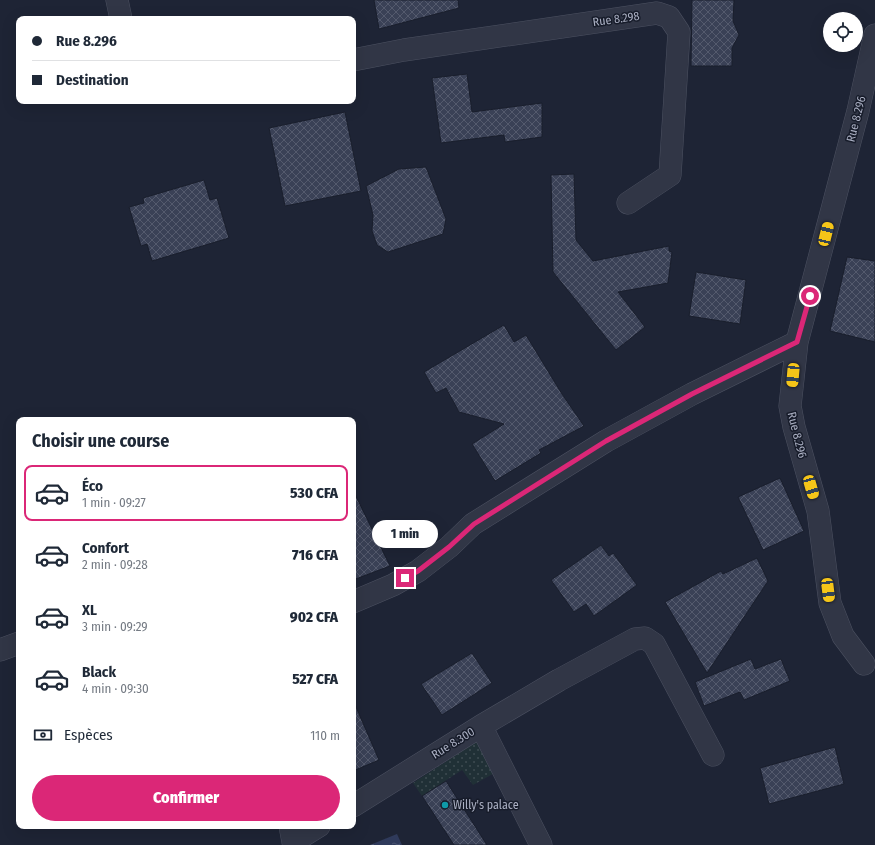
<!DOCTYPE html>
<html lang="fr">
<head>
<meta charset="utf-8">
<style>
	:root { --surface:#fff; --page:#f6f6f7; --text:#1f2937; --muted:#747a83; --line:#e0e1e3; --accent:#db2777 }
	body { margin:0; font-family:"Fira Sans Condensed",sans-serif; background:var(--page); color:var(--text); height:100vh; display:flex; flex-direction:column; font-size:15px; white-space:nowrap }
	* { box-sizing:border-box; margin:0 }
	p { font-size:13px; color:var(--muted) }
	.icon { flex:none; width:22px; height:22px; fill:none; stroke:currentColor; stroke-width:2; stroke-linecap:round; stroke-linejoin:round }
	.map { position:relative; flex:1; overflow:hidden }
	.side { position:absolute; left:16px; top:417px; width:340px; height:412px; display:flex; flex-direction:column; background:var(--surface); border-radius:8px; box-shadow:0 4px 16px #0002 }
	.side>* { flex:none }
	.guide { position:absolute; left:16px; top:16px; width:340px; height:88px; border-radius:8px; box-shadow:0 4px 16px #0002; display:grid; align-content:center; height:88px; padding:0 16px; background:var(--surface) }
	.tools { position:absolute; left:823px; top:12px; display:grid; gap:8px }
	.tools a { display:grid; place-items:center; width:40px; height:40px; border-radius:50%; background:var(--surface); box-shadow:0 4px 16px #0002; font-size:20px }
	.end { position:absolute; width:18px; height:18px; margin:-9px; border:5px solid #db2777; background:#fff; box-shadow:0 0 0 2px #fff }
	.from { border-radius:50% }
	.bubble { position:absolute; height:28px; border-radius:14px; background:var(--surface); box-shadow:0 4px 16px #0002; font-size:13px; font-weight:800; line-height:28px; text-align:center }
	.car { position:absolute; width:12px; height:24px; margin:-12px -6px; border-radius:5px; box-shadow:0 0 3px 1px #0007; background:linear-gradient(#f5c518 24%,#345 0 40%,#f5c518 0 76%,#345 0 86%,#f5c518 0) }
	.guide b { display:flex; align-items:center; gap:14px; height:38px; font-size:15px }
	.guide b+b { border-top:1px solid var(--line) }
	.guide i { width:10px; height:10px; background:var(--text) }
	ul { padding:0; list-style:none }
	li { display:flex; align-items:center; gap:12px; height:56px; margin:0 8px 6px; padding:0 8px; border:2px solid transparent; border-radius:8px }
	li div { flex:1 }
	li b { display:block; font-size:15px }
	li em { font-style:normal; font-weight:800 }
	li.on { border-color:var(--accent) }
	li>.icon { width:36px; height:36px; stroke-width:1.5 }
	h2 { padding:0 16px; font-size:18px; line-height:48px }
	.pay { display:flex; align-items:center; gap:10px; height:44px; padding:0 16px; font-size:15px }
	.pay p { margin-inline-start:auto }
	.cta { display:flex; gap:8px; margin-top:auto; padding:8px 16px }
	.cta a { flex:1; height:46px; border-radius:24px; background:var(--accent); color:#fff; font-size:16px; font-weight:800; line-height:46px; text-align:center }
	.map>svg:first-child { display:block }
	.grass { fill:url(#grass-dots) }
	.water { fill:url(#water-ripples) }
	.building { fill:url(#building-cross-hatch); stroke:#191e2c }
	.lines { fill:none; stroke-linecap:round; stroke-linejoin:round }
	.minor-casing { stroke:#4c5161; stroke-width:23 }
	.minor { stroke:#313646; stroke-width:22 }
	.route { stroke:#db2777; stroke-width:5 }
	.culture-dot { fill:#0f9aa8; stroke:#171c2a; stroke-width:1.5 }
	.labels { text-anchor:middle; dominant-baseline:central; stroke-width:3; stroke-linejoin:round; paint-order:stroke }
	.street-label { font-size:12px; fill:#abb0c3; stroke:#171c2a }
	.poi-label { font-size:12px; fill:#abb0c3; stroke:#171c2a; text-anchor:start }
</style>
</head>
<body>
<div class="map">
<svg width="875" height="845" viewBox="0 0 875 845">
	<defs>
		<pattern id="grass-dots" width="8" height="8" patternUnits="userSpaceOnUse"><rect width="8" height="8" fill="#203036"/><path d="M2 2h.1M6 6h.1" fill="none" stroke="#3e4b51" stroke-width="1.8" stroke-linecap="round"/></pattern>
		<pattern id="water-ripples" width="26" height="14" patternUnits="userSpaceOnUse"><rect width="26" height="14" fill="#2f3a5b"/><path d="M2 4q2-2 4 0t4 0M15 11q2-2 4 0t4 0" fill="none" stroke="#4a5471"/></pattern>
		<pattern id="building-cross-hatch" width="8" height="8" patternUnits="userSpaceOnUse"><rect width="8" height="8" fill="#3a4156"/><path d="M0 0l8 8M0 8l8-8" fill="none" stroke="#545a6d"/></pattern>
	</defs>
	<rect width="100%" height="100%" fill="#1e2435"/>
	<path class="grass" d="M481 739 500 770 473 785 462 770 422 796 413 783Z"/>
	<path class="water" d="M397 834 402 845H370Z"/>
	<path class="building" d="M374 0H458L459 8 379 29Z
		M692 0H734L733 21 739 35 732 48V66H691Z
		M467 74 472 112 542 103V137L505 142 504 135 441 143 432 78Z
		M345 112 361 191 285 206 269 128Z
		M426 167 446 219 443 234 388 252 377 245 372 231 373 215 366 186 399 169Z
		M574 174 576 240 593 261 669 246V251L672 252 668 283 618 292 645 327 616 350 553 272 551 175Z
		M204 180 210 200 217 198 229 238 152 261 147 244 141 246 129 207 144 203 143 198Z
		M847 257 875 261V342L830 331Z
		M696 272 746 280 740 324 689 316Z
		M504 325 514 342 526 335 562 394 584 426 539 450 541 453 495 481 472 444 504 424 459 412 446 388 436 393 424 372Z
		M780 478 804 531 763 550 738 497Z
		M353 490 390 566 353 580Z
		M601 545 609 556 613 553 637 585 594 616 586 604 574 612 551 580Z
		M757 558 768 581 707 673 665 602 721 571 723 574Z
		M472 653 492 683 442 715 421 684Z
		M751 659 755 669 781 659 790 681 744 700 740 692 704 706 695 682Z
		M353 700 379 760 353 771Z
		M835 747 844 784 769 804 760 768Z
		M446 781 487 845H454L422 796Z"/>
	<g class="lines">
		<g class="minor-casing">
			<path id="minor" d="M117 0 121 19
				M353 60 404 50 657 13 669 17 679 32 670 175 628 203
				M353 602 393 585 418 571 449 547 473 524 606 441 692 394 797 342
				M0 650 19 643
				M864 664 843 636 830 603 818 511 794 427 790 406 797 342 858 111 875 35
				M481 726 559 680 635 639 645 638 654 644 713 755
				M353 806 481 726 541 845
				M290 826 293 842 319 826"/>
		</g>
		<use href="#minor" class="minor"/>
	</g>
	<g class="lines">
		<path class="route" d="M405 578 418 571 449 547 474 524 606 441 692 394 797 342 810 296"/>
	</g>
	<circle class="culture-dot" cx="445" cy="805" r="4"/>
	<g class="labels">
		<g class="street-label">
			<text transform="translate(616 19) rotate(-8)">Rue 8.298</text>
			<text transform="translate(856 119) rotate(-76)">Rue 8.296</text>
			<text transform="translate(797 435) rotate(76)">Rue 8.296</text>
			<text transform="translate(453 743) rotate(-32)">Rue 8.300</text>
		</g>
		<g class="poi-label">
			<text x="453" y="805">Willy's palace</text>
		</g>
	</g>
</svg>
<div class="tools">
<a><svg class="icon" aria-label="locate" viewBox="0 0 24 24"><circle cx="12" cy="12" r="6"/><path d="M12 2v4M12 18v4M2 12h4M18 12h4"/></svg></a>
</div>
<i class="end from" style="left:810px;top:296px"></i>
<i class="end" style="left:405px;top:578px"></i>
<div class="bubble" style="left:372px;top:520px;width:66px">1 min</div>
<i class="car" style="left:826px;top:234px;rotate:14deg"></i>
<i class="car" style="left:793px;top:375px;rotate:185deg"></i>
<i class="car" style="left:811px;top:487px;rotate:164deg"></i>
<i class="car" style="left:828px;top:590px;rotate:173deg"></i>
<div class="guide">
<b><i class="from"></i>Rue 8.296</b>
<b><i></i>Destination</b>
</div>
<section class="side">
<h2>Choisir une course</h2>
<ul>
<li class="on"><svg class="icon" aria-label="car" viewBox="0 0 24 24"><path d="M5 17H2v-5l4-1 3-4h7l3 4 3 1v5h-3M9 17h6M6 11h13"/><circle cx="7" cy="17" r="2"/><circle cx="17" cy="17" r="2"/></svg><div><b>Éco</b><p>1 min · 09:27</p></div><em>530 CFA</em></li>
<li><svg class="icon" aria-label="car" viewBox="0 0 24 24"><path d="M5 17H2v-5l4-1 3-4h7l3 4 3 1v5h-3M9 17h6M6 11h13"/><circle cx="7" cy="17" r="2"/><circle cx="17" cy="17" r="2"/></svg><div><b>Confort</b><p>2 min · 09:28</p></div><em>716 CFA</em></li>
<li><svg class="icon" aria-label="car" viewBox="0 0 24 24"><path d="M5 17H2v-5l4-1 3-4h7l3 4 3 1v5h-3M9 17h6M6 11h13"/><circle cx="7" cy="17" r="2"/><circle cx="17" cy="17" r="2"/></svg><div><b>XL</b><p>3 min · 09:29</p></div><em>902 CFA</em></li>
<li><svg class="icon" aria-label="car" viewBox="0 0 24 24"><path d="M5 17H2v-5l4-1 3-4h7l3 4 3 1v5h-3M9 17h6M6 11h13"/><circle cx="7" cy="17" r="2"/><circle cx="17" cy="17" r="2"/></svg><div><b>Black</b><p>4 min · 09:30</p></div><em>527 CFA</em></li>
</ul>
<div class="pay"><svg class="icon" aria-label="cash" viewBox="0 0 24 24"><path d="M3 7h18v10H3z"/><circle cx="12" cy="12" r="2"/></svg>Espèces<p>110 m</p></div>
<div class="cta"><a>Confirmer</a></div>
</section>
</div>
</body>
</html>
